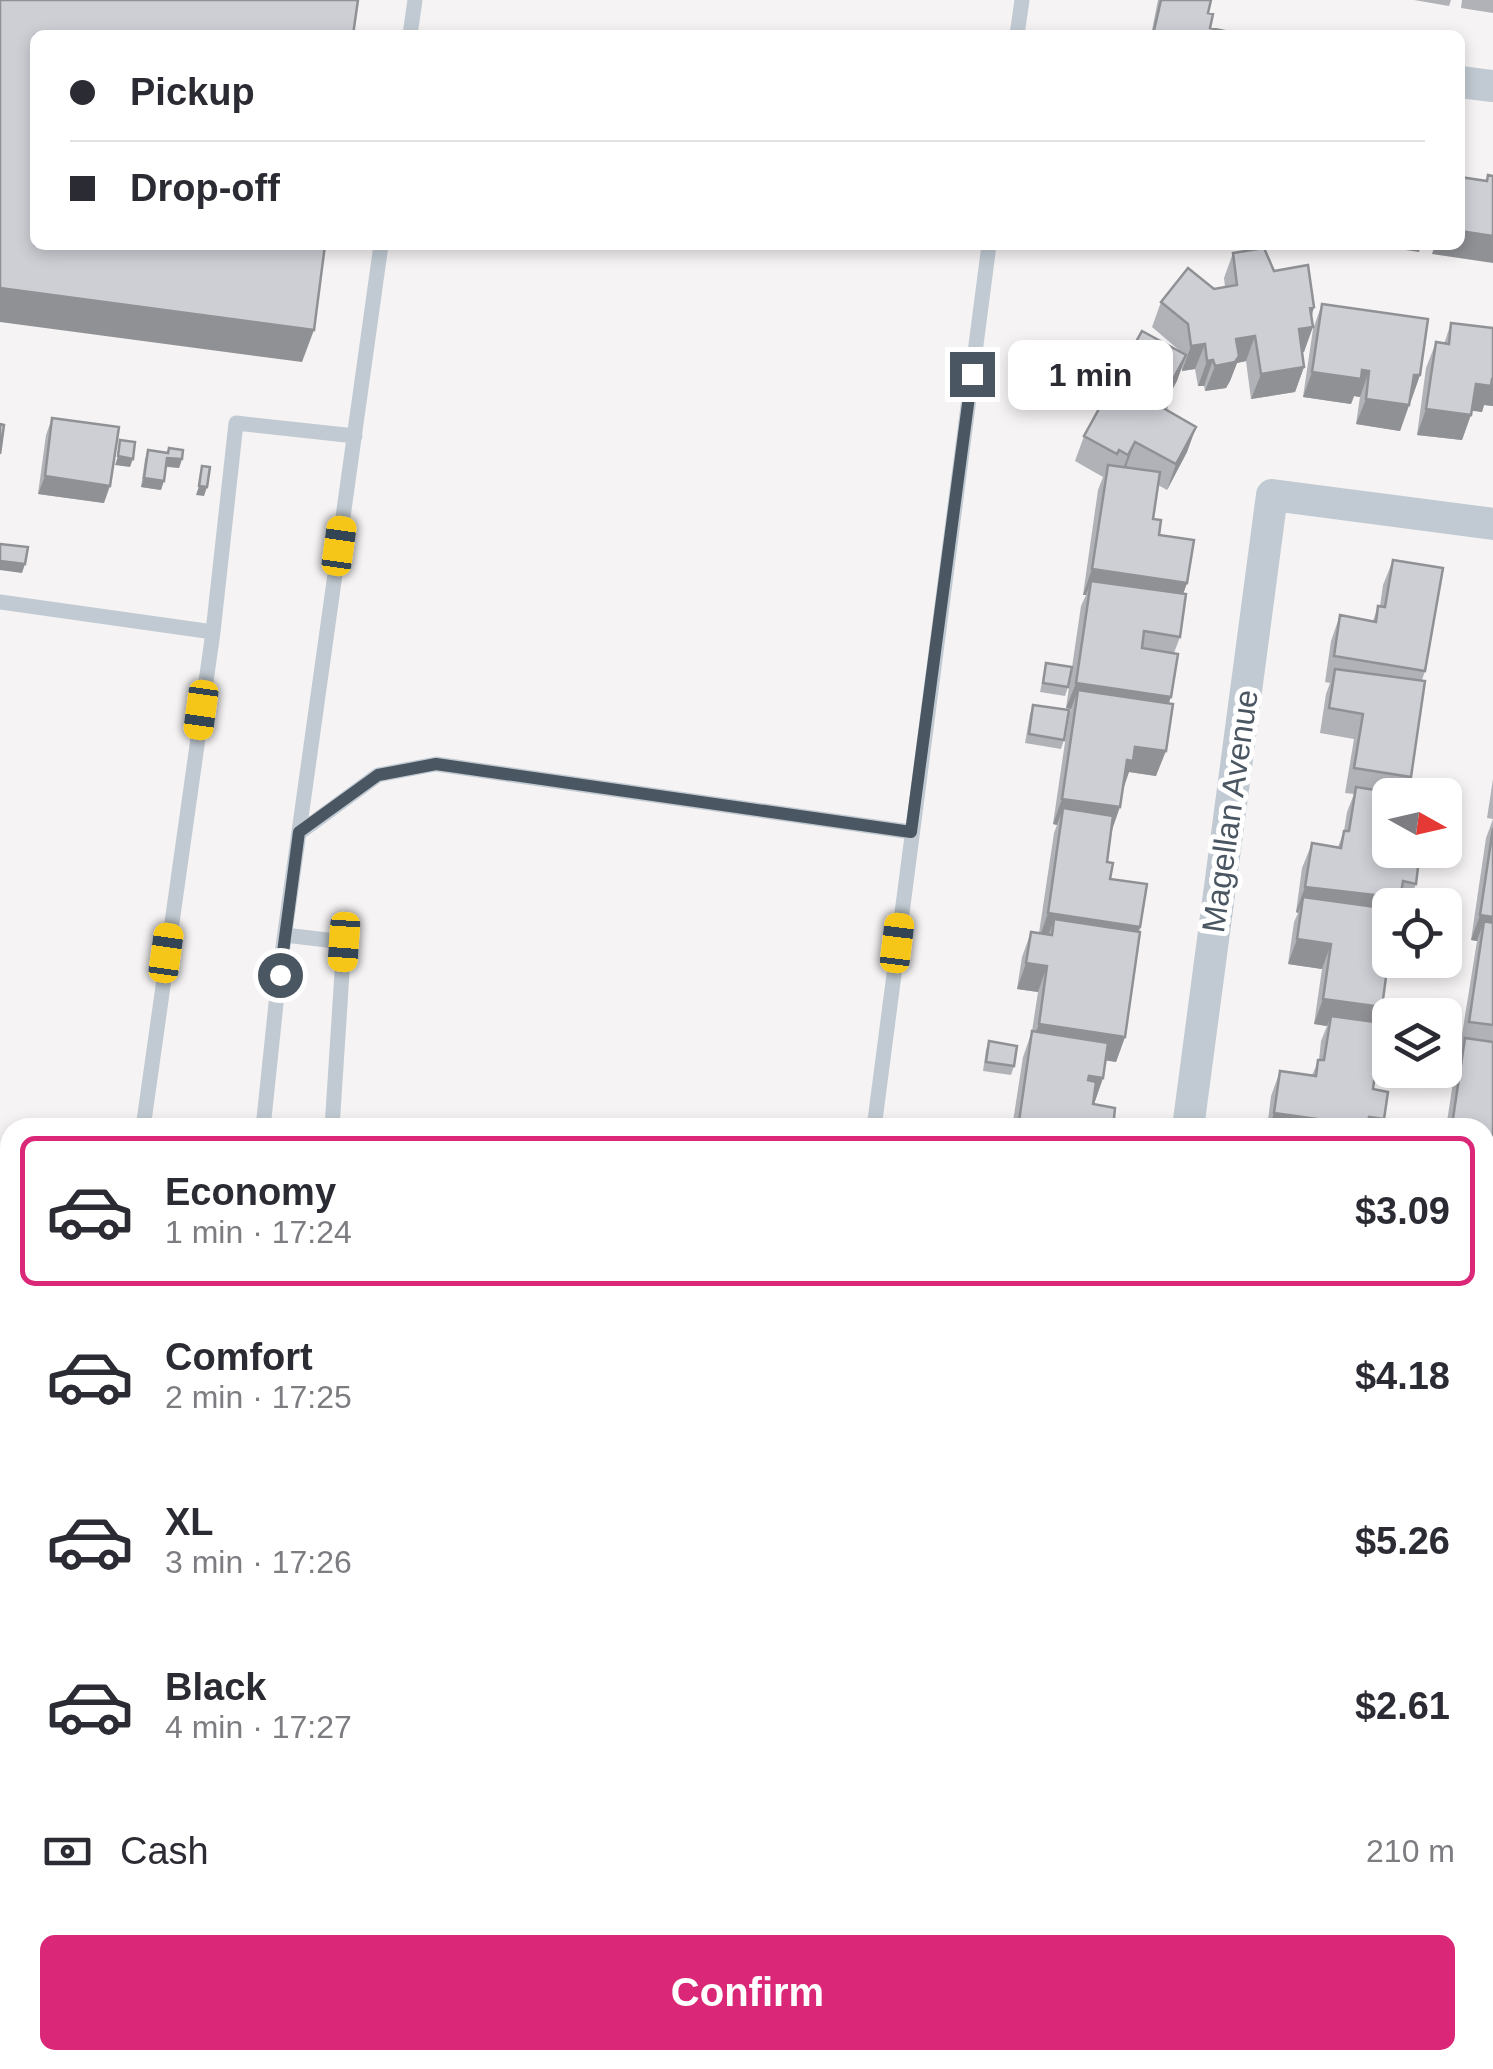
<!DOCTYPE html>
<html lang="en">
<head>
<meta charset="utf-8">
<style>
	:root { --surface:#fff; --page:#f2f2f3; --text:#2b2b33; --muted:#7c7c81; --line:#e1e1e2; --accent:#db2777 }
	body { margin:0; font-family:Helvetica,sans-serif; background:var(--page); color:var(--text); height:100vh; display:flex; flex-direction:column; font-size:38px; white-space:nowrap }
	* { box-sizing:border-box; margin:0 }
	p { font-size:32px; color:var(--muted) }
	.icon { flex:none; width:55px; height:55px; fill:none; stroke:currentColor; stroke-width:2; stroke-linecap:round; stroke-linejoin:round }
	.map { position:relative; flex:1; overflow:hidden }
	.details { position:absolute; left:0px; top:1118px; width:1495px; height:952px; display:flex; flex-direction:column; background:var(--surface); border-radius:30px 30px 0 0; box-shadow:0 5px 15px #0003 }
	.details>* { flex:none }
	.hud { position:absolute; left:30px; top:30px; width:1435px; height:220px; border-radius:15px; box-shadow:0 5px 15px #0003; display:grid; align-content:center; height:220px; padding:0 40px; background:var(--surface) }
	.needle { width:65px; rotate:98deg }
	.fabs { position:absolute; left:1372px; top:778px; display:grid; gap:20px }
	.fabs a { display:grid; place-items:center; width:90px; height:90px; border-radius:15px; background:var(--surface); box-shadow:0 5px 15px #0003; font-size:50px }
	.end { position:absolute; width:45px; height:45px; margin:-22px; border:12px solid #4a5661; background:#fff; box-shadow:0 0 0 5px #fff }
	.from { border-radius:50% }
	.bubble { position:absolute; height:70px; border-radius:15px; background:var(--surface); box-shadow:0 5px 15px #0003; font-size:32px; font-weight:800; line-height:70px; text-align:center }
	.car { position:absolute; width:30px; height:60px; margin:-30px -15px; border-radius:12px; box-shadow:0 0 8px 2px #0007; background:linear-gradient(#f5c518 24%,#345 0 40%,#f5c518 0 76%,#345 0 86%,#f5c518 0) }
	.hud b { display:flex; align-items:center; gap:35px; height:95px; font-size:38px }
	.hud b+b { border-top:2px solid var(--line) }
	.hud i { width:25px; height:25px; background:var(--text) }
	ul { padding:18px 0 0; list-style:none }
	li { display:flex; align-items:center; gap:30px; height:150px; margin:0 20px 15px; padding:0 20px; border:5px solid transparent; border-radius:15px }
	li div { flex:1 }
	li b { display:block; font-size:38px }
	li em { font-style:normal; font-weight:800 }
	li.on { border-color:var(--accent) }
	li>.icon { width:90px; height:90px; stroke-width:1.5 }
	.pay { display:flex; align-items:center; gap:25px; height:110px; padding:0 40px; font-size:38px }
	.pay p { margin-inline-start:auto }
	.primary-button { display:flex; gap:20px; margin-top:auto; padding:20px 40px }
	.primary-button a { flex:1; height:115px; border-radius:15px; background:var(--accent); color:#fff; font-size:40px; font-weight:800; line-height:115px; text-align:center }
	.map>svg:first-child { display:block }
	.water { fill:url(#water-rules) }
	.lines { fill:none; stroke-linecap:round; stroke-linejoin:round }
	.highway-casing { stroke:#7690ad; stroke-width:60 }
	.lane { stroke:#c1cad2; stroke-width:15 }
	.street { stroke:#c1cad2; stroke-width:32 }
	.highway { stroke:#8ba5c1; stroke-width:55 }
	.wall { fill:#b0b2b7 }
	.shaded-wall { fill:#909195 }
	.building { fill:#cdcfd5; stroke:#909195; stroke-width:2.5 }
	.route { stroke:#4a5661; stroke-width:12 }
	.labels { text-anchor:middle; dominant-baseline:central; stroke-width:10; stroke-linejoin:round; paint-order:stroke }
	.street-label { font-size:32px; fill:#4a5661; stroke:#fff }
</style>
</head>
<body>
<div class="map">
<svg width="1493" height="2069" viewBox="0 0 1493 2069">
	<defs>
		<pattern id="water-rules" width="6" height="5" patternUnits="userSpaceOnUse" patternTransform="scale(2.5)"><rect width="6" height="5" fill="#90daee"/><path d="M0 2.5h6" fill="none" stroke="#78b4c4"/></pattern>
	</defs>
	<rect width="100%" height="100%" fill="#f5f3f3"/>
	<path class="water" d="M0 1770 10 1774V1831L0 1827Z
		M402 2060H473L480 2069H412Z"/>
	<g class="lines">
		<g class="highway-casing">
			<path id="highway" d="M0 1563 10 1567
				M0 1656 10 1660
				M1485 1883 1493 1884
				M1485 1969 1493 1970"/>
		</g>
		<path class="lane" d="M410 35 415 0
			M1017 35 1022 0
			M0 602 213 632 143 1128
			M213 632 236 423 355 436
			M299 833 378 775 436 764 911 832
			M285 935 344 942 332 1128
			M263 1128 279 975 381 245
			M874 1128 989 245
			M0 1275 10 1277
			M0 1428 10 1430"/>
		<path class="street" d="M1460 82 1493 86
			M1188 1128 1272 495 1493 524
			M1485 1590 1493 1591
			M1197 2069 1198 2060"/>
		<use href="#highway" class="highway"/>
	</g>
	<path class="wall" d="M1158 0H1211L1208 13 1210 28 1244 35H1151Z
		M1414 0H1451L1449 6Z
		M1462 0H1493V13L1461 8Z
		M1233 253 1274 271 1314 307 1304 352H1302L1304 367 1295 392 1251 399 1246 361 1237 363 1230 381 1226 388 1205 391 1204 386H1198L1195 369 1182 371V368L1169 396 1171 397 1167 410 1196 427 1187 452 1167 490 1158 485 1153 519 1159 535 1187 583 1183 594 1180 637 1174 653 1169 703 1156 776 1129 772 1123 786 1111 833 1107 862 1110 879 1140 927 1125 1037 1116 1062 1106 1060 1103 1078 1094 1104 1113 1128H1012L1023 1057 1032 1031 1038 992 1017 989 1022 957 1031 932 1039 933 1054 833 1057 825 1053 824 1069 715 1071 709 1066 708 1081 606 1086 595H1083L1098 490 1103 477 1075 461 1084 436 1179 352V350L1152 327 1161 302 1225 287 1224 278Z
		M1322 304 1420 375 1400 431 1356 424 1360 397 1354 396 1351 404 1303 397 1313 329Z
		M1451 323 1493 328V406L1484 405 1482 412 1472 410 1462 440 1417 435 1426 368 1436 342 1444 344Z
		M52 418 104 503 38 494 46 435Z
		M169 448 182 459 179 468 166 467 161 490 141 487 145 459 148 450 167 452Z
		M1393 560 1425 671 1422 680 1411 777 1404 794 1390 850 1416 884 1408 905H1390L1402 974 1386 972 1382 1007 1376 1022 1379 1043 1382 1034 1390 1064 1376 1062 1373 1089 1381 1128H1267L1271 1096 1280 1071 1312 1075 1319 1060 1321 1041 1327 1026 1314 1024 1322 969 1288 964 1294 922 1298 913 1296 912 1302 868 1312 843 1338 847 1344 831 1347 812 1354 794 1345 793 1354 739 1320 733 1326 694 1330 683 1325 682 1331 641 1340 615 1373 621 1378 606H1380L1383 585Z
		M1046 663 1068 687 1065 696 1040 692Z
		M1033 705 1064 740 1061 749 1025 743 1030 714Z
		M1493 779V819L1487 818Z
		M1493 819V1228L1492 1232H1489L1485 1128H1446L1456 1063 1462 1047H1460L1477 941 1471 940 1486 838Z
		M989 1041 1014 1066 1011 1075 983 1071 986 1050Z
		M112 2060H128L121 2068Z
		M807 2060H853L838 2069H813Z
		M855 2060H879L864 2069H861Z
		M929 2060H985V2069H930Z
		M1030 2060H1129L1128 2069H1029Z
		M1271 2060H1353L1371 2069H1269Z
		M1416 2060H1479L1478 2069H1415Z"/>
	<path class="shaded-wall" d="M1460 231 1493 236V263L1432 254 1435 245H1460Z
		M1373 245H1421L1419 252Z
		M0 288 314 330 302 362 0 322Z
		M1314 307 1307 328 1313 327 1304 352 1289 354 1299 329 1310 308Z
		M1255 336 1246 361 1237 363 1230 381 1226 388 1205 391 1215 366 1236 339Z
		M1205 344 1195 369 1182 371 1191 346Z
		M1186 355 1177 381 1156 420 1165 394Z
		M1213 360 1204 386H1198L1207 361Z
		M1304 367 1295 392 1251 399 1261 374Z
		M1362 370 1369 371 1360 397 1354 396 1351 404 1303 397 1312 372Z
		M1414 375H1420L1411 401Z
		M1492 379H1493V406L1484 405 1482 412 1466 410 1476 384Z
		M1366 399 1409 405 1400 431 1356 424Z
		M1426 409 1471 415 1462 440 1417 435Z
		M1196 427 1187 452 1167 490 1176 464Z
		M1135 442 1126 467 1119 480 1128 455Z
		M118 456 133 459 130 467 115 465Z
		M167 458 182 459 179 468 164 466Z
		M45 476 110 486 104 503 38 494Z
		M144 478 164 481 161 490 141 487Z
		M199 486 207 487 204 496 196 495Z
		M0 561 25 564 22 573 0 570Z
		M1092 569 1187 583 1178 608 1091 581 1086 595H1083Z
		M1076 683 1171 697 1162 722 1078 690 1071 709 1066 708Z
		M1135 747 1166 751 1156 776 1129 772 1124 787 1118 786 1127 760Z
		M1062 799 1120 807 1111 833 1063 808 1057 825 1053 824Z
		M1305 887 1393 892 1401 893 1397 905H1390V918L1303 897 1298 913 1296 912Z
		M1048 913 1140 927 1131 952 1052 935 1054 919 1047 940 1039 939Z
		M1480 915 1493 917V943L1484 921 1477 941 1471 940Z
		M1297 939 1331 944 1322 969 1288 964Z
		M1390 946V960H1407L1402 974 1381 971Z
		M1026 963 1047 966 1038 992 1017 989Z
		M1323 999 1382 1007 1372 1032 1331 1016 1327 1026 1314 1024Z
		M1039 1024 1125 1037 1116 1062 1029 1049Z
		M1379 1054 1390 1055V1064L1376 1062Z
		M1089 1076 1103 1078 1094 1104 1080 1102Z
		M1274 1113 1369 1117 1384 1119 1381 1128H1274L1275 1122 1273 1128H1269Z
		M1485 1140 1493 1141V1168L1485 1167Z
		M1492 1214H1493L1492 1232 1485 1231Z
		M1485 1369 1493 1370V1397L1485 1396Z
		M1485 1430 1493 1431V1458L1485 1457Z
		M200 2060H206L201 2069H195Z
		M831 2060H853L838 2069H823L826 2063Z
		M865 2060H879L862 2069Z"/>
	<path class="building" d="M0 0H358L353 35H35V245H325L314 330 0 288Z
		M1161 0H1211L1208 13 1213 14 1210 28 1244 35H1153Z
		M1488 175 1493 176V236L1460 231V177L1487 181Z
		M1264 248 1274 271 1308 265 1314 307 1310 308 1313 327 1299 329 1304 367 1261 374 1255 336 1236 339 1239 356 1235 362 1215 366 1213 360 1207 361 1205 344 1191 346 1188 324 1161 302 1188 268 1214 289 1237 285 1233 253Z
		M1322 304 1428 319 1420 375H1414L1409 405 1366 399 1369 371 1362 370 1361 379 1312 372Z
		M1451 323 1493 328V379H1492L1491 386 1476 384 1471 415 1426 409 1436 342 1449 344Z
		M1142 331 1186 355 1165 394 1171 397 1165 409 1196 427 1176 464 1135 442 1128 455 1119 450 1117 454 1084 436Z
		M52 418 119 427 110 486 45 476Z
		M0 424 4 425 0 454Z
		M120 440 135 442 133 459 118 456Z
		M169 448 183 450 182 459 167 458 164 481 144 478 148 450 168 453Z
		M1108 465 1160 472 1153 519 1161 520 1159 535 1194 540 1187 583 1092 569Z
		M202 466 210 467 207 487 199 486Z
		M0 544 28 547 25 564 0 561Z
		M1393 560 1443 568 1425 671 1334 656 1340 615 1376 622 1378 606 1385 607Z
		M1091 581 1186 594 1180 637 1144 631 1142 648 1178 654 1171 697 1076 683Z
		M1046 663 1072 667 1068 687 1043 683Z
		M1335 669 1425 681 1411 777 1354 768 1363 714 1329 708Z
		M1078 690 1173 704 1166 751 1135 747 1133 761 1127 760 1120 807 1062 799Z
		M1033 705 1069 710 1064 740 1029 734Z
		M1356 787 1407 795H1390V850L1420 851 1416 884 1403 881 1401 893 1393 892 1392 897 1305 887 1312 843 1341 848 1344 831H1349Z
		M1063 808 1113 816 1107 862 1113 863 1110 879 1147 884 1140 927 1048 913Z
		M1493 828V917L1480 915Z
		M1303 897 1390 909V947L1382 1007 1323 999 1331 944 1297 939Z
		M1054 919 1140 932 1125 1037 1039 1024 1047 966 1026 963 1031 932 1052 935Z
		M1484 921 1493 923V1025L1469 1022Z
		M1404 1007 1418 1010 1417 1015H1403Z
		M1331 1016 1382 1023 1373 1089 1388 1092 1384 1119 1369 1117 1367 1126 1274 1113 1280 1071 1316 1076 1318 1060H1324Z
		M1032 1031 1108 1043 1103 1078 1089 1076 1088 1080 1096 1082 1093 1104 1115 1108 1113 1128H1018Z
		M1382 1034 1390 1036V1055L1379 1054Z
		M1465 1038 1493 1042V1141L1485 1140V1128L1452 1125Z
		M989 1041 1017 1046 1014 1066 986 1062Z
		M1275 1122 1316 1128H1274Z
		M1485 1158 1493 1159V1214H1492L1486 1256Z
		M1485 1265 1493 1266V1370L1485 1369Z
		M1485 1388 1493 1389V1431L1485 1430Z
		M0 1871 10 1875V1975L0 2002Z
		M149 2060H200L195 2069H155L147 2064Z
		M230 2060H295L308 2069H224Z
		M770 2060H776L799 2069H766Z
		M936 2060H985V2069H936Z
		M1036 2060H1129L1128 2069H1034Z
		M1276 2060H1353L1372 2063 1371 2069H1275Z
		M1422 2060H1479L1478 2069H1420Z
		M1387 2065 1412 2069H1387Z"/>
	<g class="lines">
		<path class="route" d="M280 975 299 832 378 775 436 764 911 832 972 374"/>
	</g>
	<g class="labels">
		<g class="street-label">
			<text transform="translate(1230 811) rotate(-82)">Magellan Avenue</text>
		</g>
	</g>
</svg>
<div class="fabs">
<a><svg class="needle" viewBox="-14 -14 28 28"><path d="M0-13l5 13h-10z" fill="#e53935"/><path d="M0 13l5-13h-10z" fill="#7c7c81"/></svg></a>
<a><svg class="icon" aria-label="locate" viewBox="0 0 24 24"><circle cx="12" cy="12" r="6"/><path d="M12 2v4M12 18v4M2 12h4M18 12h4"/></svg></a>
<a><svg class="icon" aria-label="layers" viewBox="0 0 24 24"><path d="M12 4l9 5-9 5-9-5zM3 14l9 5 9-5"/></svg></a>
</div>
<i class="end from" style="left:280px;top:975px"></i>
<i class="end" style="left:972px;top:374px"></i>
<div class="bubble" style="left:1008px;top:340px;width:165px">1 min</div>
<i class="car" style="left:339px;top:546px;rotate:8deg"></i>
<i class="car" style="left:201px;top:710px;rotate:188deg"></i>
<i class="car" style="left:344px;top:942px;rotate:184deg"></i>
<i class="car" style="left:897px;top:943px;rotate:7deg"></i>
<i class="car" style="left:166px;top:953px;rotate:8deg"></i>
<div class="hud">
<b><i class="from"></i>Pickup</b>
<b><i></i>Drop-off</b>
</div>
<section class="details">
<ul>
<li class="on"><svg class="icon" aria-label="car" viewBox="0 0 24 24"><path d="M5 17H2v-5l4-1 3-4h7l3 4 3 1v5h-3M9 17h6M6 11h13"/><circle cx="7" cy="17" r="2"/><circle cx="17" cy="17" r="2"/></svg><div><b>Economy</b><p>1 min · 17:24</p></div><em>$3.09</em></li>
<li><svg class="icon" aria-label="car" viewBox="0 0 24 24"><path d="M5 17H2v-5l4-1 3-4h7l3 4 3 1v5h-3M9 17h6M6 11h13"/><circle cx="7" cy="17" r="2"/><circle cx="17" cy="17" r="2"/></svg><div><b>Comfort</b><p>2 min · 17:25</p></div><em>$4.18</em></li>
<li><svg class="icon" aria-label="car" viewBox="0 0 24 24"><path d="M5 17H2v-5l4-1 3-4h7l3 4 3 1v5h-3M9 17h6M6 11h13"/><circle cx="7" cy="17" r="2"/><circle cx="17" cy="17" r="2"/></svg><div><b>XL</b><p>3 min · 17:26</p></div><em>$5.26</em></li>
<li><svg class="icon" aria-label="car" viewBox="0 0 24 24"><path d="M5 17H2v-5l4-1 3-4h7l3 4 3 1v5h-3M9 17h6M6 11h13"/><circle cx="7" cy="17" r="2"/><circle cx="17" cy="17" r="2"/></svg><div><b>Black</b><p>4 min · 17:27</p></div><em>$2.61</em></li>
</ul>
<div class="pay"><svg class="icon" aria-label="cash" viewBox="0 0 24 24"><path d="M3 7h18v10H3z"/><circle cx="12" cy="12" r="2"/></svg>Cash<p>210 m</p></div>
<div class="primary-button"><a>Confirm</a></div>
</section>
</div>
</body>
</html>
